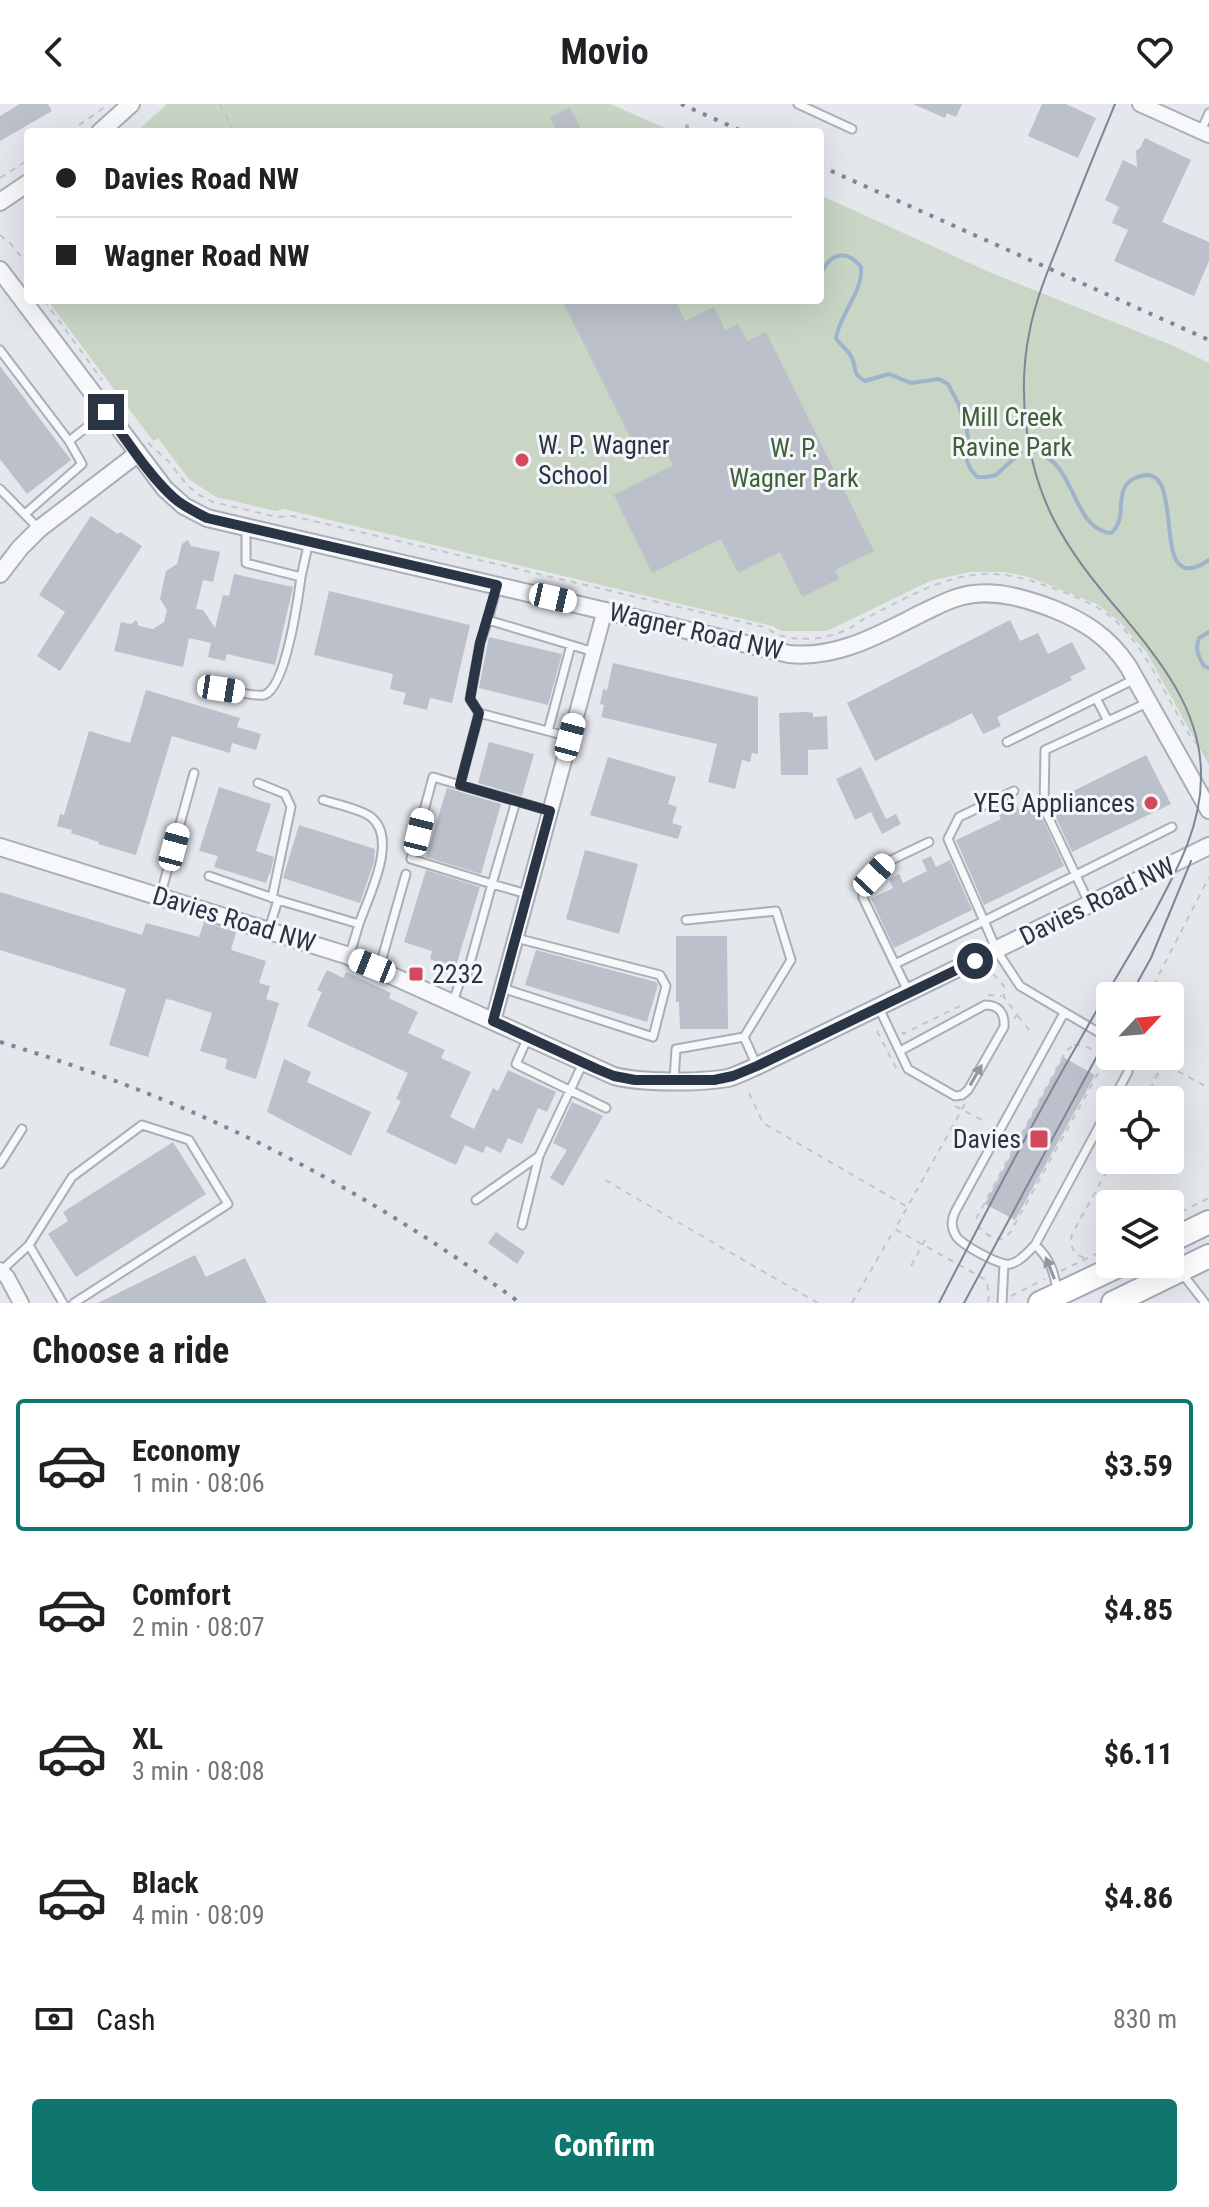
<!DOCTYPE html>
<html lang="en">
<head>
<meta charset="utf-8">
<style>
	:root { --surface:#fff; --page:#f2f2f2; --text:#202124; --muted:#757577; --line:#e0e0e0; --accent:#0f766e }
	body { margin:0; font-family:"Roboto Condensed",sans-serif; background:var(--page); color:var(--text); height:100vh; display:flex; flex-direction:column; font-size:30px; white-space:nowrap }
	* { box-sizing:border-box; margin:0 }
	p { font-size:26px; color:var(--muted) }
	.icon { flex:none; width:44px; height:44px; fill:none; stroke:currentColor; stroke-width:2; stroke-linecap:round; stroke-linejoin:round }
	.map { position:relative; height:1199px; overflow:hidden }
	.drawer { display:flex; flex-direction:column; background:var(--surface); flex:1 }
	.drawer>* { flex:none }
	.top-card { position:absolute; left:24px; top:24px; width:800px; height:176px; border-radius:8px; box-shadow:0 8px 32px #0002; display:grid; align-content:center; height:176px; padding:0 32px; background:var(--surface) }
	.needle { width:52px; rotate:64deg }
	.fabs { position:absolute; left:1096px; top:878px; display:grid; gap:16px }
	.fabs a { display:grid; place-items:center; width:88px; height:88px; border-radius:8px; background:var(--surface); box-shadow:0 8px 32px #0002; font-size:40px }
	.end { position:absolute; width:36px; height:36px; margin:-18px; border:10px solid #2b3445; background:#fff; box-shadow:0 0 0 4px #fff }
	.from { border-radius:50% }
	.car { position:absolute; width:24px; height:48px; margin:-24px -12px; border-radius:10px; box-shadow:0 0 6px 2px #0007; background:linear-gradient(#fff 24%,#345 0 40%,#fff 0 76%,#345 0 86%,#fff 0) }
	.top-card b { display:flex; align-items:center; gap:28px; height:76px; font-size:30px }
	.top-card b+b { border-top:2px solid var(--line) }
	.top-card i { width:20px; height:20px; background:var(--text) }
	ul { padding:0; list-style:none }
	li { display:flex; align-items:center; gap:24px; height:132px; margin:0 16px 12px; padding:0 16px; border:4px solid transparent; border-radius:8px }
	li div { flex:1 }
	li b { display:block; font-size:30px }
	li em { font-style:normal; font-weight:700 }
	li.on { border-color:var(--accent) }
	li>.icon { width:72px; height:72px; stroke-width:1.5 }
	h2 { padding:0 32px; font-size:36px; line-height:96px }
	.pay { display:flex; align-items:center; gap:20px; height:88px; padding:0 32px; font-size:30px }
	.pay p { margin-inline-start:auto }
	.button { display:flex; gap:16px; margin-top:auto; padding:16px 32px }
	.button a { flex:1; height:92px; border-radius:8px; background:var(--accent); color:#fff; font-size:32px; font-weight:700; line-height:92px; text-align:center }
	header { display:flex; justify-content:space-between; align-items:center; height:104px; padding:0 32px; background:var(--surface); font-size:36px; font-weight:700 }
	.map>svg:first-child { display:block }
	.green { fill:#c9d6c5 }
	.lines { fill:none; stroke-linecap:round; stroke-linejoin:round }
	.stream { stroke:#9fb4cc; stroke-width:4 }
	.building { fill:#bbc0ca }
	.service-casing { stroke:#a9aeb7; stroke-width:11 }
	.minor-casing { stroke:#a9aeb7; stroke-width:18 }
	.tertiary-casing { stroke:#a9aeb7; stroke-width:20 }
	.primary-casing { stroke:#a3abb8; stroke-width:26 }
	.path { stroke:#c2c5cb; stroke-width:2; stroke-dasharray:6 6; stroke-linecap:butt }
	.service { stroke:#f7f8fa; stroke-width:7 }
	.minor { stroke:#f7f8fa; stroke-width:14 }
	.tertiary { stroke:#f7f8fa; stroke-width:16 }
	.primary { stroke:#fff; stroke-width:22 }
	.tram { stroke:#7d8696; stroke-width:2 }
	.rail { stroke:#7d8696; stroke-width:4; stroke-dasharray:4 8; stroke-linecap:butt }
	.oneway { fill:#9196a0 }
	.route { stroke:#2b3445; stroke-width:10 }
	.poi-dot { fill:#d1495b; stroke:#f4f6f9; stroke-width:3 }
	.labels { text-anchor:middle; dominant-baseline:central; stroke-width:6; stroke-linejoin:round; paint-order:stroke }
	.park-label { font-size:26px; fill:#3f6138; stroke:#f4f6f9 }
	.poi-label { font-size:26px; fill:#2b3445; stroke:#f4f6f9; text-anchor:start }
	.street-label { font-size:26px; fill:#2b3445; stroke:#f4f6f9 }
</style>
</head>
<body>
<header><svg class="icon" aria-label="back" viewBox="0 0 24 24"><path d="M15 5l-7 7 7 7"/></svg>Movio<svg class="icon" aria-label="heart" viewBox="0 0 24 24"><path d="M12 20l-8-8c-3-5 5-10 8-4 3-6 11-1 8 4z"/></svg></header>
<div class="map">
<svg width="1209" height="1199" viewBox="0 0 1209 1199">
	<rect width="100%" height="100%" fill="#e4e7ec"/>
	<path class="green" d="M167 0H610L674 28H136Z
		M820 91 989 168 1176 243 1209 259V661L1147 549 1120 518 1097 500 1029 473 1004 468H970L930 477 827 527H782L772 522 284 405 276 407 216 393 189 375 158 334 153 337 51 201 57 196H820Z"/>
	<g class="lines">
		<path class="stream" d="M687 28V22
			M820 172C829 150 845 143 861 163 863 189 840 209 836 234 840 241 847 245 851 252 858 264 850 268 865 277L889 270 911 279 939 275 948 280 958 299 966 322 969 338 967 357 971 366 977 373H987L996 371 1021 348
			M1048 354C1075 371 1076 426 1111 429 1130 414 1111 385 1135 374 1193 348 1143 501 1209 456
			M1209 528 1199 534C1195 545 1198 552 1204 562L1209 564"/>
	</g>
	<path class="building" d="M20 0H48L52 7 0 37V12Z
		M913 0H962L956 13 947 9 945 14Z
		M1042 0H1066L1096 14 1078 54 1028 32Z
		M570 3 582 28H557L550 13Z
		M1145 34 1191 56 1162 118 1209 138V157L1194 192 1114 157 1128 126 1112 119 1119 103 1105 96 1123 56 1137 63 1136 47 1140 44Z
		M562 196H675L685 217 714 203 725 226 738 220 747 237 766 228 874 447 835 466 839 475 802 493 780 448 738 469 721 435 652 469 614 391 673 361 664 343 641 355Z
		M0 262 71 356 27 390 0 355Z
		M91 412 118 430 120 428 142 442 60 567 37 552 65 508 39 491Z
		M188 436 191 442 220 448 213 478 203 476 196 505 203 506 215 524 223 491 229 492 234 470 293 483 275 561 227 550 225 557 208 553 211 539 189 534 183 563 114 547 121 518 131 520 136 516 139 522 153 525 164 518 167 506 160 495 166 467 177 460 182 440Z
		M329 487 470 521 452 599 430 594 427 606 403 600 406 589 390 585 393 570 314 551Z
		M1010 516 1020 537 1038 529 1048 550 1072 538 1086 565 1070 573 1072 576 997 613 1001 622 983 630 972 609 875 657 847 599Z
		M489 533 562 550 548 601 479 584Z
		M613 559 758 593V650L752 649 750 658 742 656 735 685 708 678 717 640 601 613 604 601 600 600 603 585 607 586Z
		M146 586 240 614 237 623 261 630 256 646 232 639 230 649 172 632 136 751 98 740 99 738 71 729 72 726 57 722 60 710 64 711 89 627 130 639Z
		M807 608 813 609V613L827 612 828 645 808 646V671H781L779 609Z
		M489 638 534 650 522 692 478 679Z
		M1146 651 1171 700 1072 748 1051 703V698Z
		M608 653 676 673 668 700 677 703 672 719 682 722 678 735 590 711Z
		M861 663 886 715 896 710 901 720 882 730 871 708 855 716 836 675Z
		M219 683 271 700 256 747 274 753 270 770H269L266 779 214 763 218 752 199 747Z
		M447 684 501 700 481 770 426 753Z
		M1013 695 1019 706 1035 698 1064 762 984 801 956 736 1001 715 995 703Z
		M299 721 375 745 374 758 360 799 283 774Z
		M585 746 638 760 619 830 566 815Z
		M931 752 936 763 950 756 972 806 894 844 871 795 893 784 889 775 899 770 903 779 927 767 922 756Z
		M426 766 480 783 455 865 430 855 432 847 404 838Z
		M0 788 142 831 146 819 199 833 204 818 236 828 231 846 266 857 259 879 270 882 266 895 279 899 256 975 225 965 227 955 200 947 212 909 172 896 166 895 148 953 109 941 126 885 0 846Z
		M676 832H727L728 925H680L679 898H676Z
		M536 846 656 878 658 881 647 918 525 881Z
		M327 866 343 874 346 868 391 889 389 894 418 908 408 929 445 946 441 954 471 968 450 1013 474 1025 493 984 498 987 508 966 556 988 547 1008 538 1004 522 1040 508 1034 501 1049 486 1042 483 1049 465 1041 456 1061 386 1028 401 997 396 995 408 969 307 922 322 888 317 886Z
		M1063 953 1095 971 1015 1116 985 1100Z
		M284 955 311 968 307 978 371 1008 351 1052 267 1008Z
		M572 998 603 1012 563 1082 550 1074 567 1046 553 1039Z
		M173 1038 206 1090 76 1173 48 1130 68 1117 63 1108Z
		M496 1128 525 1148 517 1160 488 1139Z
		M195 1151 206 1173 245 1154 267 1199H98Z"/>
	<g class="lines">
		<g class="service-casing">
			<path id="service" d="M798 0 852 25
				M1201 27 1209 9
				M0 246 69 337 106 308
				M0 385 38 424
				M25 410 82 360 69 337
				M246 425V459L301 473 309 437
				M497 482 488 516 571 541
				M221 585C231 586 255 593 264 591 286 584 298 495 301 473
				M1096 594 1108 617
				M479 609 470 595 480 539 488 516
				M548 627 571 541 594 548
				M1007 638 1133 576
				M258 679 285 690 291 703 272 794
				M1014 687 959 713 948 735 984 817 1172 723
				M323 696C336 700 361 705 371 713 399 735 368 793 359 820
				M516 697 460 681 479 609 570 633
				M209 772 276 795
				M527 790 492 780 516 697 550 707
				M160 793 194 669
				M1089 799 1044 704 1045 646 1147 599
				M686 816 776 807 791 856 744 933
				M269 825 278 796 359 820 350 850
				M895 860 984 817 997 847 1020 882 1110 935
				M379 865 406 770
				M502 884 653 933 666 882 660 871 516 834
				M908 887 863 794V783L885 759 929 738
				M453 898 459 880 467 870 492 780 411 755 433 673 460 681
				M879 904 908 965 955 992 962 991 968 986 1004 923C1005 909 999 901 985 901L900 947
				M1064 909 955 1108C951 1116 951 1124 956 1132 962 1141 1000 1162 1010 1160 1020 1158 1029 1147 1035 1141L1110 1002
				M528 933 516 960 606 1004
				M674 976 676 945 744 933 756 960
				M1113 996 1128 968 1129 952
				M0 1060 22 1025
				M476 1096 539 1052
				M522 1121 539 1052 583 959
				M29 1141 63 1199
				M1035 1141C1050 1154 1055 1170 1057 1188
				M1 1167 29 1141 72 1073 142 1021 189 1036 228 1100 74 1199
				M1181 1168 1205 1199
				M1002 1199 1004 1160"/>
		</g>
		<g class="minor-casing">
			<path id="minor" d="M1140 0 1209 31
				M493 917 605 506
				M0 1166 7 1173 21 1199"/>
		</g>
		<g class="tertiary-casing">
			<path id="tertiary" d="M100 28 131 0
				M0 98 28 79
				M0 166 165 385 184 402 207 414 789 550C838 555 880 530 922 509 939 501 955 492 974 490 1001 487 1026 495 1051 504 1084 517 1108 532 1128 562L1209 706
				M0 470 20 444 39 425 137 350
				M0 743 346 851 614 972C641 979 700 979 728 974 738 971 748 966 757 962L1209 742"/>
		</g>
		<g class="primary-casing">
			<path id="primary" d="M1170 1137 1209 1118
				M1040 1199 1122 1160
				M1113 1199 1209 1152"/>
		</g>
		<path class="path" d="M220 0 234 28
			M69 28 105 3
			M0 74 28 56
			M0 131 10 139 28 161
			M44 196 102 276
			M148 339 168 357 188 382 199 391 213 398 277 413 292 412 764 523C770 526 775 530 782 532 807 539 842 533 862 516 907 494 953 464 1005 471 1023 473 1041 480 1058 486 1086 496 1110 507 1129 531 1153 560 1169 598 1189 630 1194 639 1203 645 1209 653
			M993 870 1004 882V893L1017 911 1014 915
			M988 891 1002 892
			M1148 892 1209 773
			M1018 912 1030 927
			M877 927 898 968
			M902 928 903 930 964 900
			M1074 941C1085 940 1098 947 1103 957L1102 962 1010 1129 1003 1135C991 1135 978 1127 976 1115L1066 947Z
			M1160 952 1168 962 1209 984
			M749 989 763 1019 906 1102
			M1145 996 1161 963 1159 953
			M965 1000 895 1125 986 1176 989 1188 988 1199
			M955 1002 982 1016
			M1032 1010 1064 1028
			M605 1076 818 1199
			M1170 1113 1209 1094
			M1084 1154C1073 1149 1069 1142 1072 1130L1113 1056
			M911 1162 925 1136 930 1134
			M1061 1167 1110 1143
			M1011 1192 1045 1175
			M852 1199 894 1126"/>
		<use href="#service" class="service"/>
		<use href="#minor" class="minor"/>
		<use href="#tertiary" class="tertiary"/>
		<use href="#primary" class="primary"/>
		<path class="tram" d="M1130 892 1151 854 1191 757
			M939 1199C985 1110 1031 1021 1081 934 1105 891 1131 850 1155 807 1178 764 1202 720 1201 670 1201 605 1158 554 1119 507 1094 478 1070 448 1053 414 1025 358 1017 286 1030 225 1037 190 1052 157 1065 124 1081 83 1098 41 1115 0
			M964 1199 1110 928"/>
		<path class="rail" d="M681 0 744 28
			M820 62 1209 236
			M0 938C193 996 358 1079 520 1199"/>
	</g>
	<defs><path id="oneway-solid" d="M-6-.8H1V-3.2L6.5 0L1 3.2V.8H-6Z" transform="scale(2)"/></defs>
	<g class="oneway">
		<use href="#oneway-solid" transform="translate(976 971) rotate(-60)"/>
		<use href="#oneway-solid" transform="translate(1050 1164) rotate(-112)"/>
	</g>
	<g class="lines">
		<path class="route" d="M106 308C126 335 149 372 174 394 184 403 196 408 207 414L497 481 480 539 470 595 479 609 460 681 550 707 493 917 597 965 614 972 635 976H714L733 972 757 962 975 857"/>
	</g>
	<g class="poi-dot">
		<circle cx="522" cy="356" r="8"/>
		<circle cx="1151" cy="699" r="8"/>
		<rect x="408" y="862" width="16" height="16" rx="4"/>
		<rect x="1029" y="1025" width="20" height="20" rx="4"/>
	</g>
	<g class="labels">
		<g class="park-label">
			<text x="1012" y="313">Mill Creek<tspan x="1012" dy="30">Ravine Park</tspan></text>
			<text x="794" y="344">W. P.<tspan x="794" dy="30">Wagner Park</tspan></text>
		</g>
		<g class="poi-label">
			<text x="538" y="341">W. P. Wagner<tspan x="538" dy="30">School</tspan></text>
			<text x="1135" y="699" text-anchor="end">YEG Appliances</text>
			<text x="432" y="870">2232</text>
			<text x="1021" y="1035" text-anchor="end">Davies</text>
		</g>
		<g class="street-label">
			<text transform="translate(696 527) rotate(13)">Wagner Road NW</text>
			<text transform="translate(1097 797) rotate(-26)">Davies Road NW</text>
			<text transform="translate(234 815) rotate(17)">Davies Road NW</text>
		</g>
	</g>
</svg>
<div class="fabs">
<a><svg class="needle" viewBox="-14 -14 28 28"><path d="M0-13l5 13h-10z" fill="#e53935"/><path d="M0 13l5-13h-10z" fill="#757577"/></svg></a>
<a><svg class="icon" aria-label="locate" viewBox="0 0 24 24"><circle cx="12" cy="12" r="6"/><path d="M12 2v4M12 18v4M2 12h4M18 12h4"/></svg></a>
<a><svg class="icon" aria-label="layers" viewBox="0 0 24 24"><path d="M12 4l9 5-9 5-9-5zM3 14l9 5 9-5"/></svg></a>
</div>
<i class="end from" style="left:975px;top:857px"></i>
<i class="end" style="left:106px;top:308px"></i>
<i class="car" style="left:553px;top:494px;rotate:103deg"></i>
<i class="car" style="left:221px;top:585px;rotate:99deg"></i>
<i class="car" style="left:570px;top:633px;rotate:15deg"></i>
<i class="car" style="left:419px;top:728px;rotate:14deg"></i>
<i class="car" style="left:174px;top:743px;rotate:15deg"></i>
<i class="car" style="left:874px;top:771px;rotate:43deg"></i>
<i class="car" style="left:372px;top:862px;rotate:292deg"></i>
<div class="top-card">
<b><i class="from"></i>Davies Road NW</b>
<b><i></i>Wagner Road NW</b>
</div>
</div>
<section class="drawer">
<h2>Choose a ride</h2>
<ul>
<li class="on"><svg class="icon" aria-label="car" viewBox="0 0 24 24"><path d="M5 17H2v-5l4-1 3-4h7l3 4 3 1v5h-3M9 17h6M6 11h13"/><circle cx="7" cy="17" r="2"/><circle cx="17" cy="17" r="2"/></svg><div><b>Economy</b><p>1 min · 08:06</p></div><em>$3.59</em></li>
<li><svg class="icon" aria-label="car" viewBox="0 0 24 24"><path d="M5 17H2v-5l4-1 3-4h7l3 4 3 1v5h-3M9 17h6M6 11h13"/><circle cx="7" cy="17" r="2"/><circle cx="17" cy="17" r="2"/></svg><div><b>Comfort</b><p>2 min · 08:07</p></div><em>$4.85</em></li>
<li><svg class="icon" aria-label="car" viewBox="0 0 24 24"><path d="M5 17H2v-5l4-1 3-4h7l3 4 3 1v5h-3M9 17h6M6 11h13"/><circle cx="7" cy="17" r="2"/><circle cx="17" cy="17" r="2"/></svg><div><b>XL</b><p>3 min · 08:08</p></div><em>$6.11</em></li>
<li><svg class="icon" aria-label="car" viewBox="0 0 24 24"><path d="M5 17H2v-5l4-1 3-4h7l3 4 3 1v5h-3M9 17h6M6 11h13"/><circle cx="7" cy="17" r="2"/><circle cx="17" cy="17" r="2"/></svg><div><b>Black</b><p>4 min · 08:09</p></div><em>$4.86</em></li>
</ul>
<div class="pay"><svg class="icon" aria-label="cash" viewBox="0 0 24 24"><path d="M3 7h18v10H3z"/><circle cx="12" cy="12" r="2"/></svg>Cash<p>830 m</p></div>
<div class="button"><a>Confirm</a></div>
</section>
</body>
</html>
